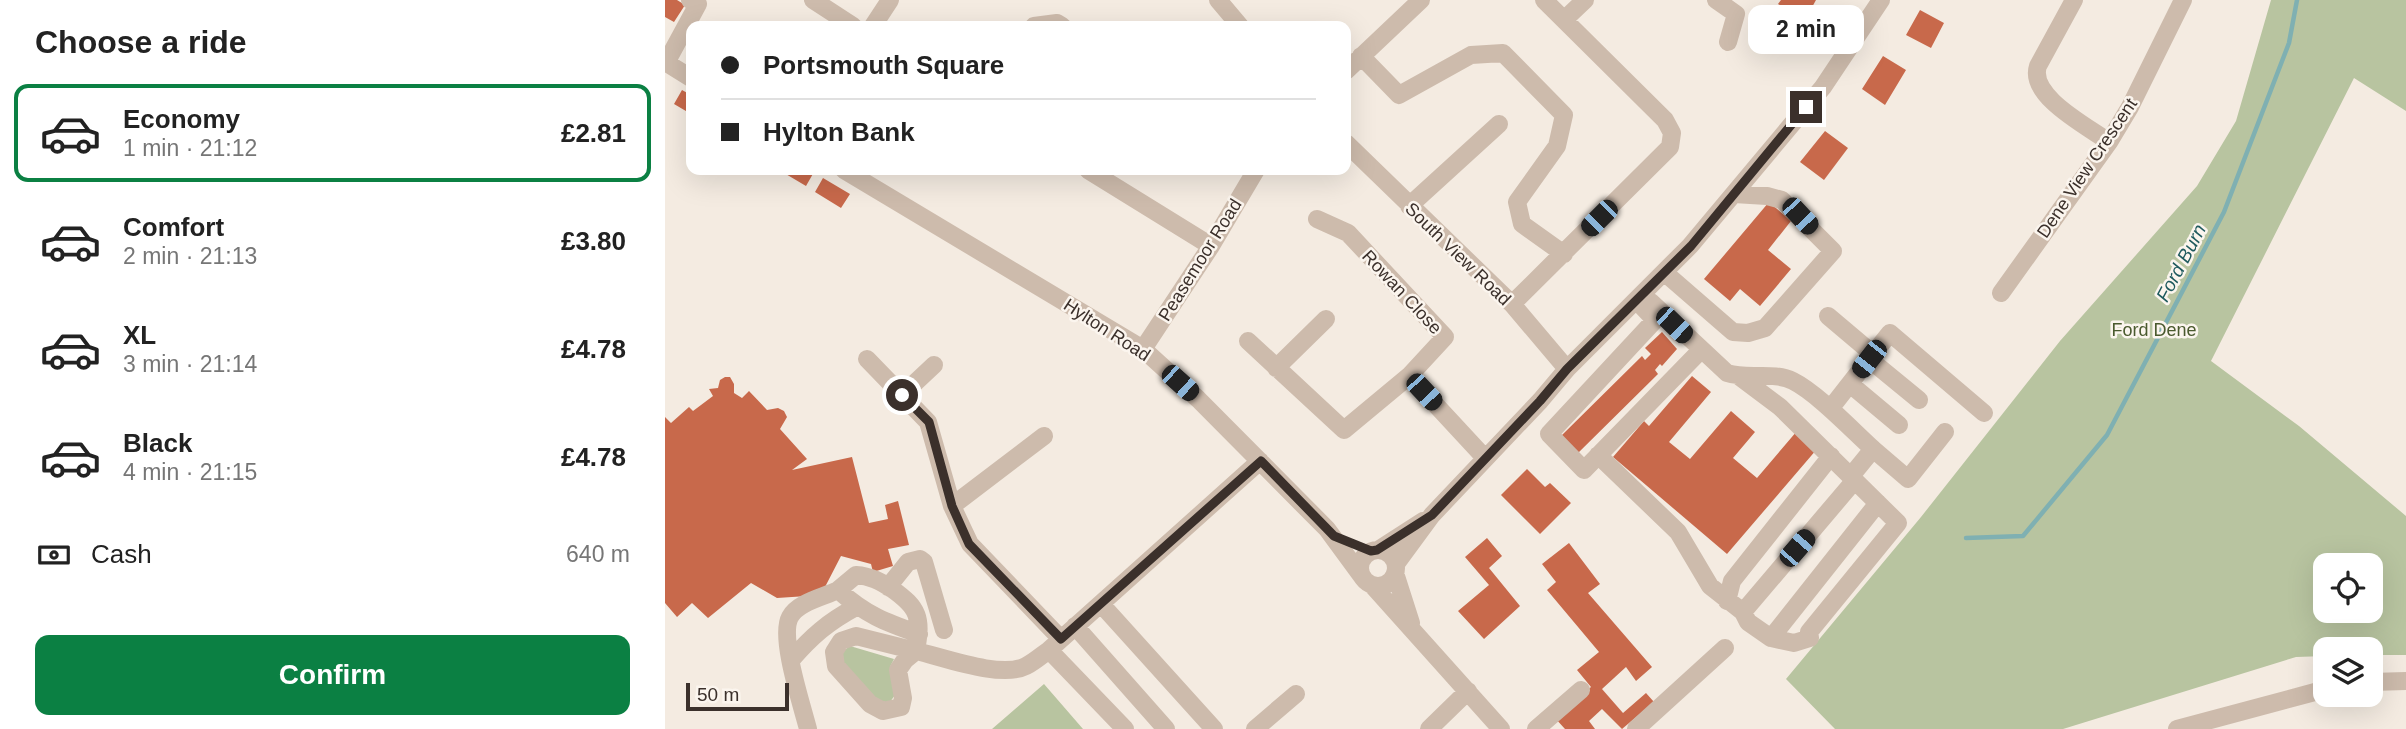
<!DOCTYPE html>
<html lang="en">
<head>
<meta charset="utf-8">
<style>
	:root { --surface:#fff; --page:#f2f2f2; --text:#222; --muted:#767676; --line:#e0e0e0; --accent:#0b8043 }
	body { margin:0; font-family:Helvetica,sans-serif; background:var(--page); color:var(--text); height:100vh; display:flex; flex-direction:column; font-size:26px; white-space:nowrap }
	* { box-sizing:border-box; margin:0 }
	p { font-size:23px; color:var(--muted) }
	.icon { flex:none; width:38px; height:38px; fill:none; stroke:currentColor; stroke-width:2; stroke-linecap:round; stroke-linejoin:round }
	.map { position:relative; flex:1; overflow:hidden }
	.panel { display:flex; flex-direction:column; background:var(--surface); width:665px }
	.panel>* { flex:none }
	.top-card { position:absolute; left:21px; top:21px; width:665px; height:154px; border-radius:14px; box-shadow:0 7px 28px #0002; display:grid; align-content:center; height:154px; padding:0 35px; background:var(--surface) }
	.fabs { position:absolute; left:1648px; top:553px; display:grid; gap:14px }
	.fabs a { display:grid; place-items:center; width:70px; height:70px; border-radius:14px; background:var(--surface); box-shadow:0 7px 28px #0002; font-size:35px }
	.scale { position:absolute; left:21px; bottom:18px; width:103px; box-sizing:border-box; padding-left:7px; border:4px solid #3b302b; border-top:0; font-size:19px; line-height:24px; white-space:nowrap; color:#3b302b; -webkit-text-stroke:5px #fbf5ee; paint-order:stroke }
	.end { position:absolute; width:32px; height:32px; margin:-16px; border:9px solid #3b302b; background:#fff; box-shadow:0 0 0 4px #fff }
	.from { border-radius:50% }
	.bubble { position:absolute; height:49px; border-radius:14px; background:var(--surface); box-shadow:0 7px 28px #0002; font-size:23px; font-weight:700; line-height:49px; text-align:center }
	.car { position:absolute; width:21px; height:42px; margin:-21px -10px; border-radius:9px; box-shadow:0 0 5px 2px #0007; background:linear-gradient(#222 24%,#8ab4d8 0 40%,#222 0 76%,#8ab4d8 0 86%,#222 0) }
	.top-card b { display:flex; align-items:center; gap:24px; height:66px; font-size:26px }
	.top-card b+b { border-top:2px solid var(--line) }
	.top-card i { width:18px; height:18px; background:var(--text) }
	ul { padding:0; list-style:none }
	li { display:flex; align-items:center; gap:21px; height:98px; margin:0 14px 10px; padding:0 21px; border:4px solid transparent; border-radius:14px }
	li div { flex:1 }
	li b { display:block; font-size:26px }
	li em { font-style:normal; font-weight:700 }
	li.active { border-color:var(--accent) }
	li>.icon { width:63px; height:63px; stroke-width:1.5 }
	h2 { padding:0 35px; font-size:32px; line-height:84px }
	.pay { display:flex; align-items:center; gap:18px; height:77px; padding:0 35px; font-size:26px }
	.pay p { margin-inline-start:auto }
	.primary-button { display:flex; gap:14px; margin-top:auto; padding:14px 35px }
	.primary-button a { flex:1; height:80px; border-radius:14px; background:var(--accent); color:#fff; font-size:28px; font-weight:700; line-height:80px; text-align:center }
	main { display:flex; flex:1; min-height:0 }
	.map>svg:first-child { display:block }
	.green { fill:#b8c4a0; fill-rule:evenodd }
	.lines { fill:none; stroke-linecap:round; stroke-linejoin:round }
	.stream { stroke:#7fb0b2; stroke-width:4.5 }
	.building { fill:#c8694b }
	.minor { stroke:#cdbbac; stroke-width:18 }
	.route { stroke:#3b302b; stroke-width:9 }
	.labels { text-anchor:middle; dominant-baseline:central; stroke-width:5; stroke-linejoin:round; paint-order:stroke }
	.street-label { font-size:18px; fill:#3b302b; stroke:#fbf5ee }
	.park-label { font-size:18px; fill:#4a5a2e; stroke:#fbf5ee }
	.water-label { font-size:19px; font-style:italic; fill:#1f5a5e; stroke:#fbf5ee }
</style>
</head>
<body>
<main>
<section class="panel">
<h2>Choose a ride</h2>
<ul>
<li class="active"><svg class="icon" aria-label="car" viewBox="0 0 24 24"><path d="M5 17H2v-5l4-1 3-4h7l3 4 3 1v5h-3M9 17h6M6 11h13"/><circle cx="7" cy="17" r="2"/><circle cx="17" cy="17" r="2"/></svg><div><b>Economy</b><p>1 min · 21:12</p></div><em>£2.81</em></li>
<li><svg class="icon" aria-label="car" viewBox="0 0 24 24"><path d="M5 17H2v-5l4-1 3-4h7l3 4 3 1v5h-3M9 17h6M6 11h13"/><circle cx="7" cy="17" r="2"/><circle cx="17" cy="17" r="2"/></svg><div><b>Comfort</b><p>2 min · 21:13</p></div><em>£3.80</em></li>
<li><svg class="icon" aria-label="car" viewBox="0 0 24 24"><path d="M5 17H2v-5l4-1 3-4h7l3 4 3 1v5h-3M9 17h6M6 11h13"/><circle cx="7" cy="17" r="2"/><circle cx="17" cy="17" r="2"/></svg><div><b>XL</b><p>3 min · 21:14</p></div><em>£4.78</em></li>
<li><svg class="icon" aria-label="car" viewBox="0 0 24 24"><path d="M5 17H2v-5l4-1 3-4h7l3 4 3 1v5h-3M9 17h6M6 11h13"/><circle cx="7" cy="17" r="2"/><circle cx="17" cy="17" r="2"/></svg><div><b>Black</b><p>4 min · 21:15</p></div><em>£4.78</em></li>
</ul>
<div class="pay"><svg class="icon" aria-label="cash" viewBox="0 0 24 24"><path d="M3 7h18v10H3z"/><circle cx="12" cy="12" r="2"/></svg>Cash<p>640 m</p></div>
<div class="primary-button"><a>Confirm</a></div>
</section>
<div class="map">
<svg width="1741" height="729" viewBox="0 0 1741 729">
	<rect width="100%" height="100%" fill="#f4ebe1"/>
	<path class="green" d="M1606 0H1741V111L1689 78 1546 361 1634 426 1741 516V655H1706V649H1661V656L1631 657 1398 729H1170L1121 679 1256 517 1395 341 1532 186 1571 121ZM1661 565H1706V611H1661Z
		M185 646 229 659 225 667 230 695 225 702 216 703 178 664C176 656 177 651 185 646Z
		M379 684 418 729H327Z"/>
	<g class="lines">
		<path class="stream" d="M1301 538 1358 536 1442 435 1559 212 1624 43 1632 0"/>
	</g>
	<path class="building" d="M0 0H12L20 5 9 22 0 17Z
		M1116 0H1151L1140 20 1113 4Z
		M1255 10 1279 23 1266 48 1241 35Z
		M1218 56 1241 70 1220 105 1197 89Z
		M17 90 26 95V114L9 104Z
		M1160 131 1183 148 1159 180 1135 162Z
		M114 170H145L149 172 141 186Z
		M158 178 185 194 176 208 150 192Z
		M1104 202 1126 221 1103 250 1126 269 1095 306 1075 289 1065 301 1039 279Z
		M997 332 1012 349 997 366 995 364 990 370 993 374 912 454 895 437 977 356 980 360 986 354 980 348Z
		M1027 376 1046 392 1004 442 1025 459 1066 411 1090 432 1068 458 1092 478 1132 431 1152 449 1062 554 948 457 979 421 984 426Z
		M60 377H65L69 384V393L77 398 84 391 102 410 113 408 119 411 122 417 115 429 142 459 127 470 187 457 204 523 223 519 220 505 233 501 244 545 223 549 228 566 208 572 206 564 176 556 160 587 142 596 112 598 86 583 43 618 27 603 12 617 0 603V417L6 423 24 407 28 411 48 396 44 389 53 388 55 380Z
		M862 469 880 487 885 483 906 503 875 534 836 495Z
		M822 538 837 556 824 568 855 606 819 639 793 611 824 585 800 557Z
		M904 543 935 584 923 593 987 667 971 681 961 667 937 689 958 713 981 693 989 702 957 729 937 709 924 721 930 729H900L890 718 926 687 912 670 934 652 882 590 891 582 877 564Z"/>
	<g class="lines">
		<path class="minor" d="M148 0 188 26
			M553 0 575 26
			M1051 0 1071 14 1063 42
			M1409 0 1373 66C1363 96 1422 126 1444 142
			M900 19 920 0
			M208 26 225 0
			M369 26 392 23 397 26
			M696 56 734 95 806 55 838 53 899 115 892 146 852 202 857 224 899 254
			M0 62 26 78
			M1 63 33 4 25 0
			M681 71 756 0
			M681 143 847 304 902 369
			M179 170 478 349 533 399 662 529 698 578
			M423 170 546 246
			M744 206 834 124
			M1000 273 1068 332 1083 333 1100 328 1168 251 1117 200 1102 196 1069 194
			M1336 293 1444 142 1465 107 1518 0
			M972 301 990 320 884 434 919 470 1036 350
			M986 302 1062 373C1083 380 1108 371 1128 381 1152 393 1187 430 1208 449L1186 476
			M847 304 1005 147 1007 133 1000 120 879 0
			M1163 316 1208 354 1165 409
			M583 341 679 430 744 376 780 337 683 233 652 219
			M478 349 546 246 591 170
			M1208 354 1225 333 1319 413
			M202 359 263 422 287 506 305 544 396 639
			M1204 359 1254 400
			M611 368 661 319
			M744 376 820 458
			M1075 377 1115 407 1233 523 1144 632 1145 638 1129 643 1106 638 1213 503
			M1185 384 1234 425
			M237 395 269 365
			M1208 449 1243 479 1280 432
			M933 455 1013 532 1045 586 1078 612
			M287 506 379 436
			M713 550 758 521
			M695 568a18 18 0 1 1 36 0a18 18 0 1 1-36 0Z
			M731 564 767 515 875 401 902 369 1025 246 1158 87 1216 0
			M730 573 746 623
			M707 585 836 729
			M223 587 243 562 255 559 259 562 279 630
			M173 590 191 575C205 576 215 581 227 589 254 608 257 618 251 651 278 657 336 679 361 666 369 662 377 655 384 650L595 461
			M1062 601 1067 581 1166 456
			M436 604 549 729
			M410 626 501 729
			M191 636 251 651 240 660 233 670 238 698 236 707 218 711 205 704 171 666 169 652 176 641Z
			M1106 638 1083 622 1078 612 1190 480
			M384 650 460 729
			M126 660C147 636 163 622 191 607
			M1706 682 1741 681
			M143 729C137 705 114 637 125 617 133 602 159 597 173 590 201 615 220 622 254 634
			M590 729 631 694
			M764 729 803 691
			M871 729 916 690
			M971 729 1060 648
			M1512 729 1661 689"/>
	</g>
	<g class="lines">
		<path class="route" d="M237 395 264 422 287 506 304 544 396 639 596 461 669 536 706 551 712 550 767 515 875 401 902 369 1026 246 1141 107"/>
	</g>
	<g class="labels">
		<g class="street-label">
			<text transform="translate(1422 168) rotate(-56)">Dene View Crescent</text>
			<text transform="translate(793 254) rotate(44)">South View Road</text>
			<text transform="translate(535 260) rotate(-58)">Peasemoor Road</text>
			<text transform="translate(737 292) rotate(47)">Rowan Close</text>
			<text transform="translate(442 330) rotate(33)">Hylton Road</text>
		</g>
		<g class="park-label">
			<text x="1489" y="330">Ford Dene</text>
		</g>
		<g class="water-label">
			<text transform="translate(1516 263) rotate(-62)">Ford Burn</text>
		</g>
	</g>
</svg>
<div class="fabs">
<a><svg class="icon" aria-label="locate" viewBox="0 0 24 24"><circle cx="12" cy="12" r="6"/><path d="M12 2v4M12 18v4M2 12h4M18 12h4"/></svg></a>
<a><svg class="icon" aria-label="layers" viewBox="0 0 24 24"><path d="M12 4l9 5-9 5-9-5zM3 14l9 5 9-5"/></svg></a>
</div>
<div class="scale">50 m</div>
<i class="end from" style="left:237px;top:395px"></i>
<i class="end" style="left:1141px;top:107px"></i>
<div class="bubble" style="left:1083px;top:5px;width:116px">2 min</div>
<i class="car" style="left:1135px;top:216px;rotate:137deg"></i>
<i class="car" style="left:934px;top:218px;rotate:225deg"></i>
<i class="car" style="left:1009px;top:325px;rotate:134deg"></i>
<i class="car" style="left:1204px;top:359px;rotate:218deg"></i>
<i class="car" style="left:515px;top:383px;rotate:132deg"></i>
<i class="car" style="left:759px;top:392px;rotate:137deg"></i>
<i class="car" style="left:1132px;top:548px;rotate:41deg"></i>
<div class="top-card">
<b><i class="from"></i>Portsmouth Square</b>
<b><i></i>Hylton Bank</b>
</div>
</div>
</main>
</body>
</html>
